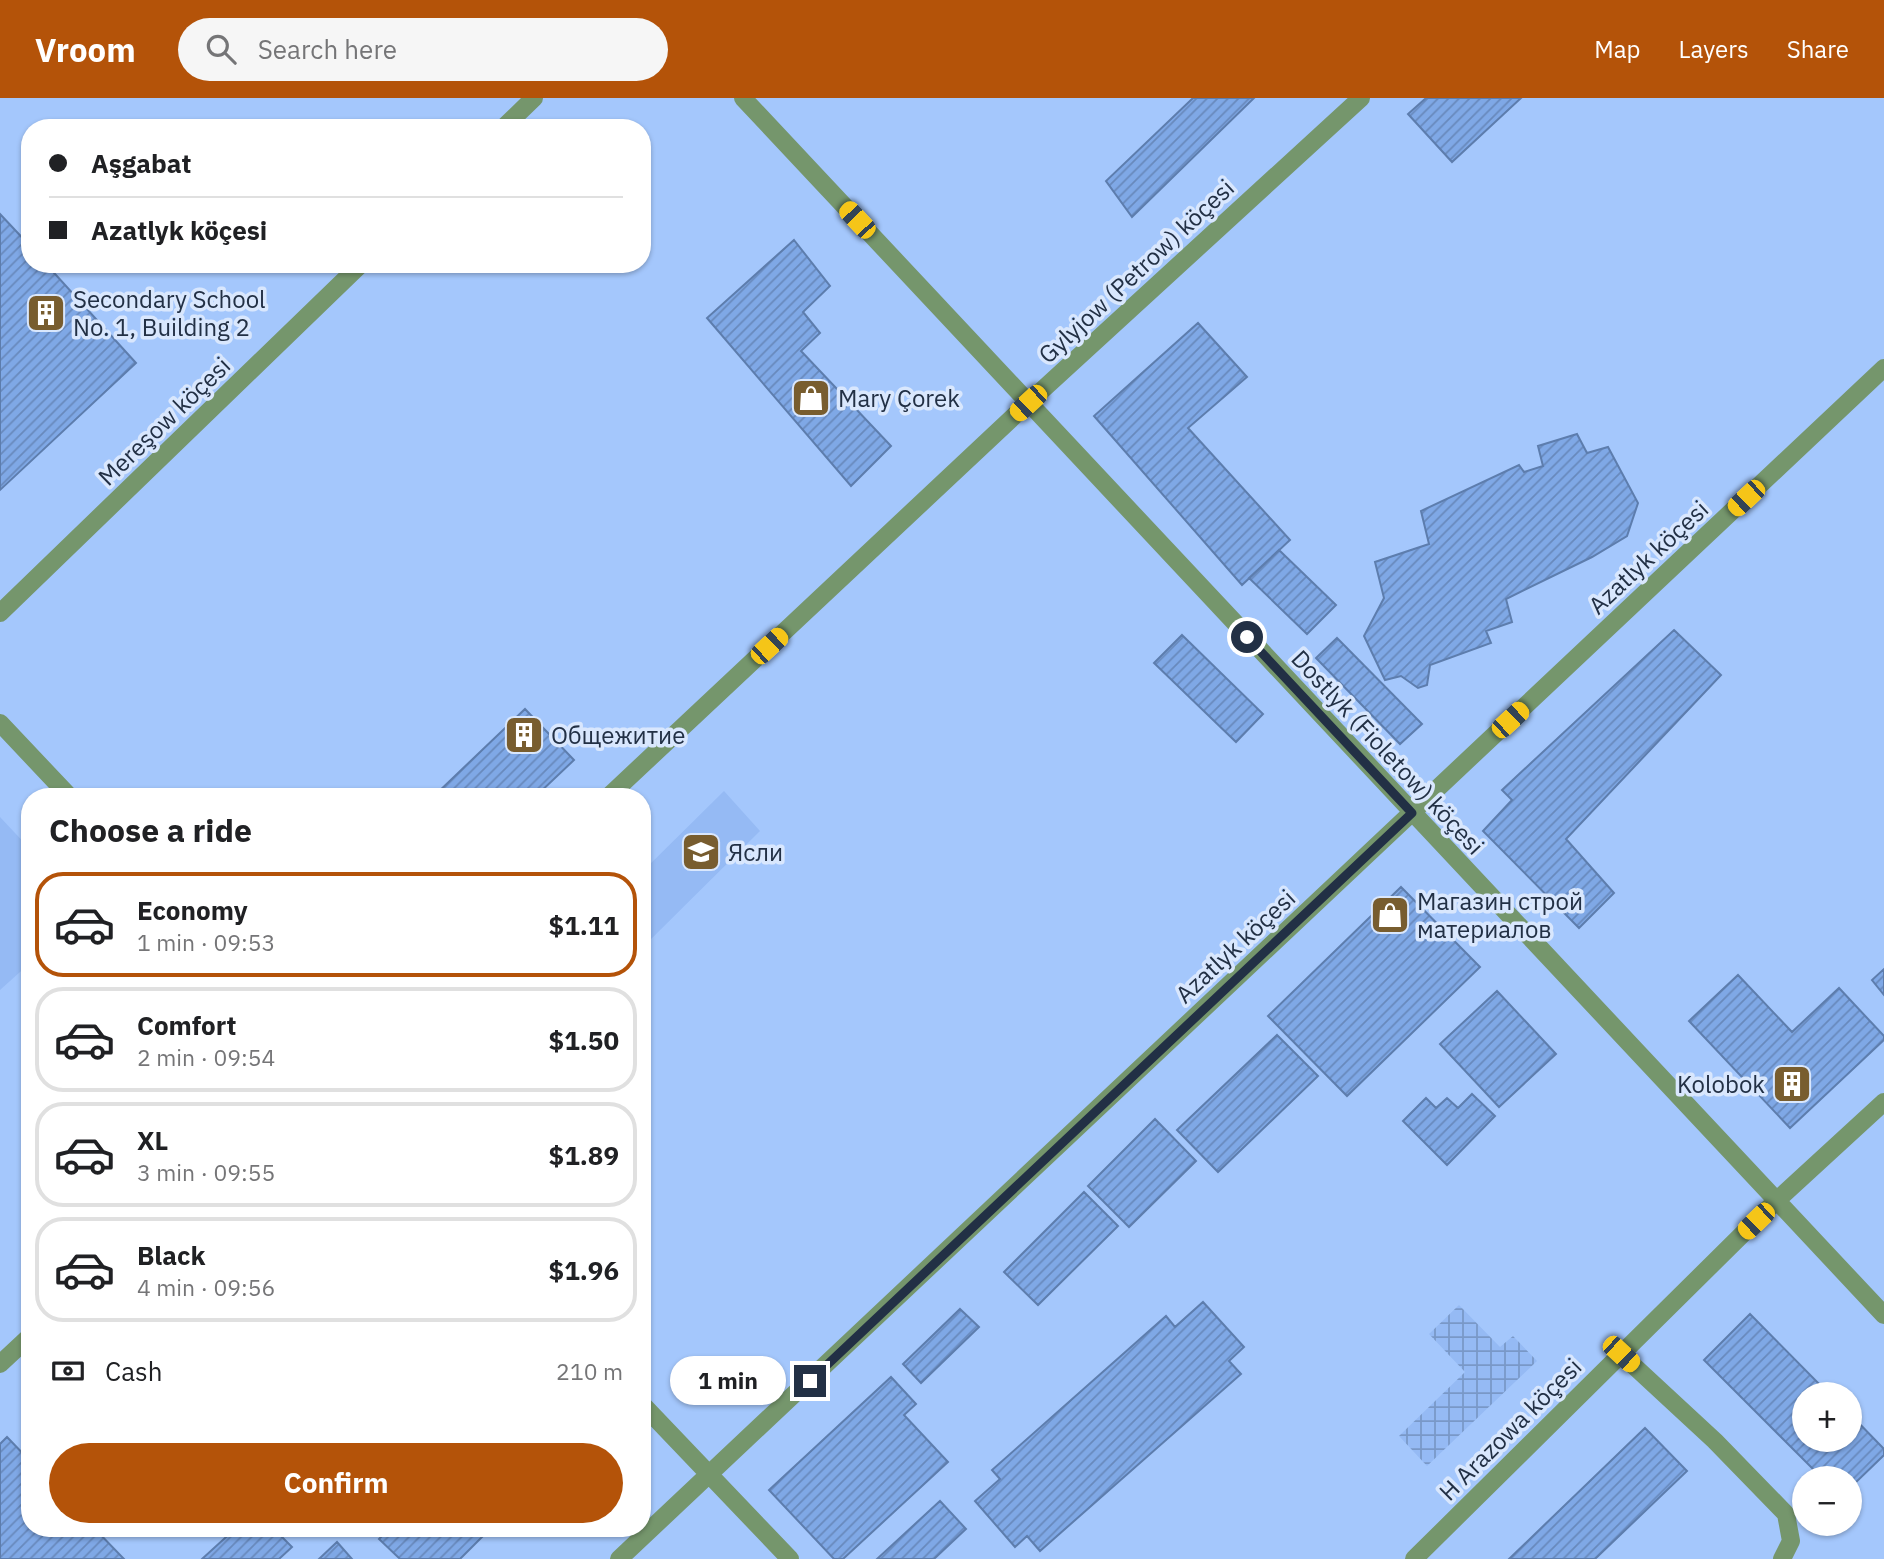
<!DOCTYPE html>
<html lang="en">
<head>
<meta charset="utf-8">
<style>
	:root { --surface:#fff; --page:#f6f6f6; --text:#202124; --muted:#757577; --line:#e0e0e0; --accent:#b45309 }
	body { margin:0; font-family:"IBM Plex Sans",sans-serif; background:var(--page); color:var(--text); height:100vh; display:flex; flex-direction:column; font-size:26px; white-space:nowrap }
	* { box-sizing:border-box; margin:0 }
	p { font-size:23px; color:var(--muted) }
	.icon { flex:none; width:38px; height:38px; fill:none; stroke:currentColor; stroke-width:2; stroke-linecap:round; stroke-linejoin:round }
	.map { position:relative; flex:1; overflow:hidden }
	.details { position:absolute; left:21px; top:690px; width:630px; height:749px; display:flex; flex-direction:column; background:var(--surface); border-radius:28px; box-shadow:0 2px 5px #0004 }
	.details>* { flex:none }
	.guide { position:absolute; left:21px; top:21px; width:630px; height:154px; border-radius:28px; box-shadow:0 2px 5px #0004; display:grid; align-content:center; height:154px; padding:0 28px; background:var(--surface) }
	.controls { position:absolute; left:1792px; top:1284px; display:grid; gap:14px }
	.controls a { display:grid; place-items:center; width:70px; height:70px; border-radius:50%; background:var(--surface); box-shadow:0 2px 5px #0004; font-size:35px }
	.end { position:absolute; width:32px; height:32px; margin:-16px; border:9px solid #223045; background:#fff; box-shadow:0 0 0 4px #fff }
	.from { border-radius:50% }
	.bubble { position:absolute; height:49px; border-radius:24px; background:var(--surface); box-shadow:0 2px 5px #0004; font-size:23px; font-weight:700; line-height:49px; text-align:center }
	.car { position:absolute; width:21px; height:42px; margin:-21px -10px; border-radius:9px; box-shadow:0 0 5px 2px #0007; background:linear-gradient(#f5c518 24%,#345 0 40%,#f5c518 0 76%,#345 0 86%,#f5c518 0) }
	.guide b { display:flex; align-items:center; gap:24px; height:66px; font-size:26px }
	.guide b+b { border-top:2px solid var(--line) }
	.guide i { width:18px; height:18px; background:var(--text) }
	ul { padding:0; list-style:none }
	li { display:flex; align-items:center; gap:21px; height:105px; margin:0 14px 10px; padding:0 14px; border:4px solid var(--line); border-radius:28px }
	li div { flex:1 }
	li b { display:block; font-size:26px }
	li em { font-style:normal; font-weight:700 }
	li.selected { border-color:var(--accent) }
	li>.icon { width:63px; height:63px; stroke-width:1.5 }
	h2 { padding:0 28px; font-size:32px; line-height:84px }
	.pay { display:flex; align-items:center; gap:18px; height:77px; padding:0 28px; font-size:26px }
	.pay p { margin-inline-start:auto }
	.primary-button { display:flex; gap:14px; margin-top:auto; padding:14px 28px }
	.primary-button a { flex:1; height:80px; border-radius:42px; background:var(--accent); color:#fff; font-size:28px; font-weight:700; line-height:80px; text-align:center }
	header { display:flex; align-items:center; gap:42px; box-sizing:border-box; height:98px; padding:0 35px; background:var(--accent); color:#fff }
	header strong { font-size:33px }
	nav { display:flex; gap:38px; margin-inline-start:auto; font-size:24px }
	.search { width:490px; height:63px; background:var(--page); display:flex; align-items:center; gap:18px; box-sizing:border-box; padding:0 24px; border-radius:38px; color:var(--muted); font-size:26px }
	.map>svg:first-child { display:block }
	.built { fill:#95baf4 }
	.industrial { fill:url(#industrial-grid) }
	.building { fill:url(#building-hatch); stroke:#5d7dad; stroke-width:2 }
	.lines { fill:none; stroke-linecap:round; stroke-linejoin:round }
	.lane { stroke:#75966c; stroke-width:18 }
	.street { stroke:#75966c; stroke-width:18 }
	.route { stroke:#223045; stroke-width:9 }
	.labels { text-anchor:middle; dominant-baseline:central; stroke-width:7; stroke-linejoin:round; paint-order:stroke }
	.street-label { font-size:24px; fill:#223045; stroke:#d9e7fd }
	.poi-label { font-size:24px; fill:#223045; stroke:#d9e7fd; text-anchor:start }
</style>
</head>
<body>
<header>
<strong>Vroom</strong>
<div class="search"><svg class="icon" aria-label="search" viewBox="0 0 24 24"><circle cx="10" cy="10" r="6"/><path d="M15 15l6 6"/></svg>Search here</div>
<nav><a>Map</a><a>Layers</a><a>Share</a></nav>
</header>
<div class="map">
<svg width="1884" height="1461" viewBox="0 0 1884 1461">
	<defs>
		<pattern id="industrial-grid" width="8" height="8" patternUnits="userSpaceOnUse" patternTransform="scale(1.75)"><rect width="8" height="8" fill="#95baf4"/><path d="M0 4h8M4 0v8" fill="none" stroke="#7998c7"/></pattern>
		<pattern id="building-hatch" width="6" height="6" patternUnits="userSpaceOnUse" patternTransform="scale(1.75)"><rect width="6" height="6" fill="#7fa8e6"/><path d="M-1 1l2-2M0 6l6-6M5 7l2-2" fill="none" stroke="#6889bc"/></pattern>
	</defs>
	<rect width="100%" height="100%" fill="#a4c7fc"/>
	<path class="built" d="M724 693 760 733 642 850V774Z
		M0 719 30 751V865L0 892Z"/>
	<path class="industrial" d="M1459 1207 1500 1249 1513 1238 1537 1263 1427 1368 1399 1338 1465 1274 1429 1236Z"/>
	<path class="building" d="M1193 0H1254L1132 119 1106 83Z
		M1426 0H1521L1452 64 1408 16Z
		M0 116 30 148V166H46L136 265 0 392Z
		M794 142 830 188 803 214 820 235 801 253 891 348 851 388 707 220Z
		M1198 225 1247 279 1188 330 1290 442 1242 487 1094 318Z
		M1577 336 1587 355 1608 349 1638 405 1627 438 1592 459 1506 501 1512 524 1486 533 1491 545 1430 567 1427 587 1418 590 1401 578 1385 582 1364 538 1384 500 1375 464 1429 446 1421 413 1519 367 1524 374 1543 368 1538 348Z
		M1279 452 1336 507 1307 536 1249 480Z
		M1674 532 1721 577 1566 741 1614 795 1579 830 1483 733 1512 702 1502 692Z
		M1182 537 1263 616 1236 644 1154 565Z
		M1337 540 1422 626 1400 646 1316 560Z
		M525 611 574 662 536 698H434Z
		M1401 789 1480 869 1347 998 1268 918Z
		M1884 871V897L1872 882Z
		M1738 877 1792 934 1839 890 1884 938V942L1790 1030 1689 923Z
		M1497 893 1556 956 1499 1009 1440 946Z
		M1277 937 1318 978 1218 1074 1177 1032Z
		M1472 996 1495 1018 1447 1067 1403 1023 1426 1000 1436 1010 1447 1000 1458 1010Z
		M1155 1021 1196 1063 1129 1129 1088 1088Z
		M1084 1094 1118 1128 1038 1207 1004 1174Z
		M1203 1204 1244 1249 1229 1263 1241 1276 1040 1453 1027 1438 1015 1449 975 1403 1000 1381 992 1372 1166 1218 1175 1229Z
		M960 1211 979 1229 921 1285 903 1266Z
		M1750 1216 1830 1297H1804V1342H1850V1316L1884 1351V1357L1850 1390V1381H1823L1704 1262Z
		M891 1279 916 1306 904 1317 948 1364 843 1461H834L769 1392Z
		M1645 1330 1687 1373 1595 1461H1509Z
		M7 1339 30 1363V1430H94L124 1461H0V1346Z
		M940 1403 966 1431 934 1461H877Z
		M236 1430H273L292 1449 279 1461H202Z
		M390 1430H491L460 1461H400L379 1441Z
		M337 1444 352 1461H319Z"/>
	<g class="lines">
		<path class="lane" d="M1621 1256 1715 1343 1786 1416 1791 1443 1782 1461"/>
		<path class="street" d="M743 0 1884 1217
			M503 30 534 0
			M0 515 361 166
			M0 625 69 698
			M609 698 1028 305 1361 0
			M0 1266 30 1238
			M642 1306 790 1461
			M619 1461 1884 270
			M1414 1461 1775 1104 1884 1004"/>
	</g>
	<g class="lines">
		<path class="route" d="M810 1283 1412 715 1247 539"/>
	</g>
	<defs>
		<g id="building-square" transform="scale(2.0125)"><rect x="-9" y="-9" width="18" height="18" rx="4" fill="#785d2f" stroke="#d9e7fd"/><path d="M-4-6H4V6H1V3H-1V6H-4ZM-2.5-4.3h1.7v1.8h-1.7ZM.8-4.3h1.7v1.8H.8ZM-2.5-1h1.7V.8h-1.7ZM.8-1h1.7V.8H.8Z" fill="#fff"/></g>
		<g id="shop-square" transform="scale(2.0125)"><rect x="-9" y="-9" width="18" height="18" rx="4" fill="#785d2f" stroke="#d9e7fd"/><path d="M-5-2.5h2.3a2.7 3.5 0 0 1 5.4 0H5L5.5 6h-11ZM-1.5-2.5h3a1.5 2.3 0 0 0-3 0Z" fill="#fff"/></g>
		<g id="school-square" transform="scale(2.0125)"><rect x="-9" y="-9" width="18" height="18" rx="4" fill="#785d2f" stroke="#d9e7fd"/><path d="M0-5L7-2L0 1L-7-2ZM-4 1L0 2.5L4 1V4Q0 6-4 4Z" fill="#fff"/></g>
	</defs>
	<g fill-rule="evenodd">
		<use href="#building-square" x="46" y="215"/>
		<use href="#shop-square" x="811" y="300"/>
		<use href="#building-square" x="524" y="637"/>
		<use href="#school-square" x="701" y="754"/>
		<use href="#shop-square" x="1390" y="817"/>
		<use href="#building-square" x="1792" y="986"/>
	</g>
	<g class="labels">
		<g class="street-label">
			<text transform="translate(1136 173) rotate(-43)">Gylyjow (Petrow) köçesi</text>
			<text transform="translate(164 323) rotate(-44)">Mereşow köçesi</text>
			<text transform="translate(1648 459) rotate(-43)">Azatlyk köçesi</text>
			<text transform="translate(1388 654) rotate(47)">Dostlyk (Fioletow) köçesi</text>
			<text transform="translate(1235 848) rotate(-43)">Azatlyk köçesi</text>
			<text transform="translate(1510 1331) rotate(-45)">H Arazowa köçesi</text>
		</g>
		<g class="poi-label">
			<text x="73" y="201">Secondary School<tspan x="73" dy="28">No. 1, Building 2</tspan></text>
			<text x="838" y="300">Mary Çorek</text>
			<text x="551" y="637">Общежитие</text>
			<text x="728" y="754">Ясли</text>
			<text x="1417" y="803">Магазин строй<tspan x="1417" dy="28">материалов</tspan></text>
			<text x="1765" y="986" text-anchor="end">Kolobok</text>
		</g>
	</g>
</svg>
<div class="controls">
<a>+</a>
<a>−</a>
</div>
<i class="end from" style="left:1247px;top:539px"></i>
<i class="end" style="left:810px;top:1283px"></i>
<div class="bubble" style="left:670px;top:1258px;width:116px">1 min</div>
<i class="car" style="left:857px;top:122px;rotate:317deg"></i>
<i class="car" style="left:1028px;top:305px;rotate:227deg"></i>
<i class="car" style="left:1746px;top:400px;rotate:227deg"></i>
<i class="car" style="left:769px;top:548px;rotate:47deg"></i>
<i class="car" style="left:1510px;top:622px;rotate:47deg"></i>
<i class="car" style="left:1756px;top:1123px;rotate:226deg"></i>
<i class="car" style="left:1621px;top:1256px;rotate:133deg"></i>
<div class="guide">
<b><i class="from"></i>Aşgabat</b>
<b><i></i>Azatlyk köçesi</b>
</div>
<section class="details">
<h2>Choose a ride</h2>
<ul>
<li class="selected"><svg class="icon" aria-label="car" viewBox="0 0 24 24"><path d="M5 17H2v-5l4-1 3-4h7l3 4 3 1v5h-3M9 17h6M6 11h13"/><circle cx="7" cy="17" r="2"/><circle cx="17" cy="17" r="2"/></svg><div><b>Economy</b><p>1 min · 09:53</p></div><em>$1.11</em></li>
<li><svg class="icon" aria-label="car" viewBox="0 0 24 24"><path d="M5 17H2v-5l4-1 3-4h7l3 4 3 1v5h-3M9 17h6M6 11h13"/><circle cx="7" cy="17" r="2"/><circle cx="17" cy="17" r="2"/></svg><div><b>Comfort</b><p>2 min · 09:54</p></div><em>$1.50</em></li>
<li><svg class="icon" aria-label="car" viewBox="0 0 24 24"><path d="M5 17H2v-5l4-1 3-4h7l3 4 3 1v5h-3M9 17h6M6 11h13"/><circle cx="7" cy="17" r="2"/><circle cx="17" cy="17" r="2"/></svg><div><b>XL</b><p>3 min · 09:55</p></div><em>$1.89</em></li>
<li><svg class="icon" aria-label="car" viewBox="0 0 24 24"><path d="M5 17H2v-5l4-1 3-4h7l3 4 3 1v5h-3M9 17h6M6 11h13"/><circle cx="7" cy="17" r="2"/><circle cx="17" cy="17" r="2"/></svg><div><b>Black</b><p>4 min · 09:56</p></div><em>$1.96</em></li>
</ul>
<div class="pay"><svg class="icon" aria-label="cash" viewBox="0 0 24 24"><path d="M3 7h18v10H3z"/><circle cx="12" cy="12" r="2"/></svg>Cash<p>210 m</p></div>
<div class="primary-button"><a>Confirm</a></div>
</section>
</div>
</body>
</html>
